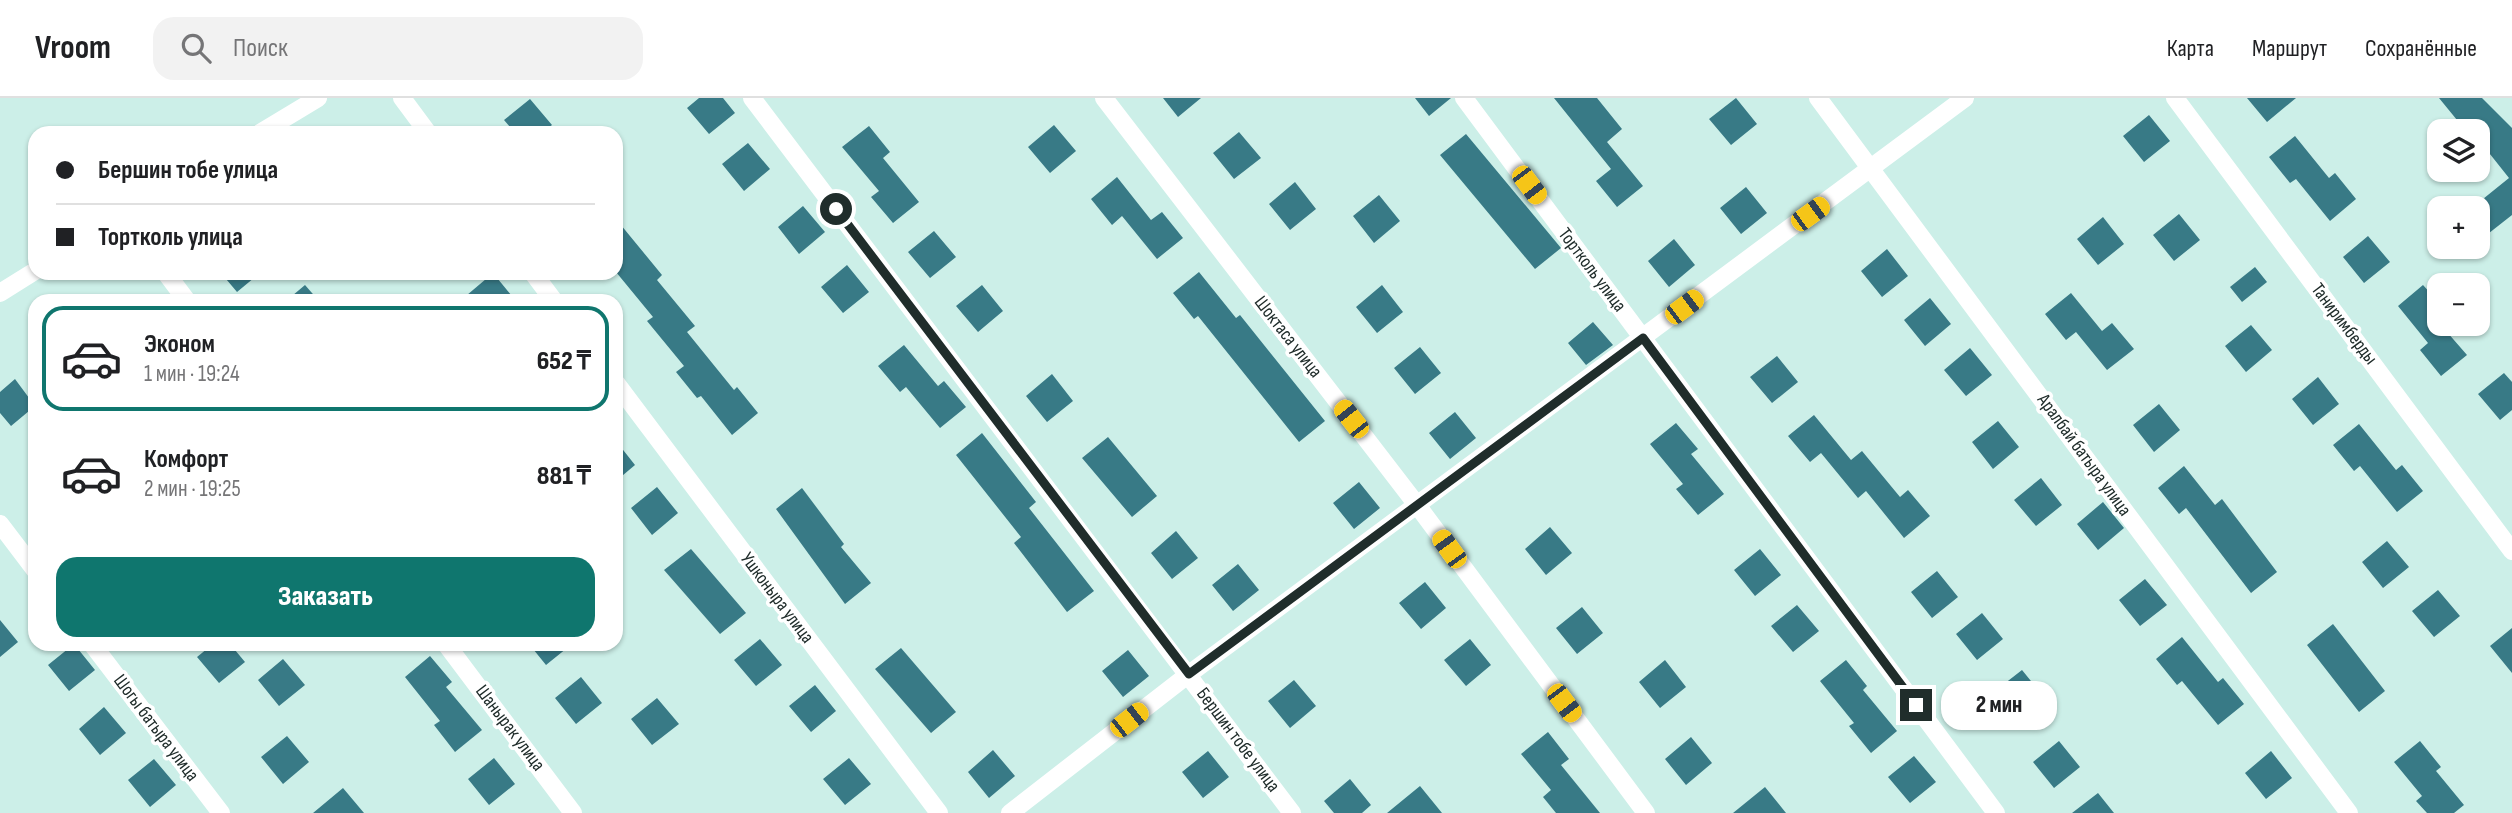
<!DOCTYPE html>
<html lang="ru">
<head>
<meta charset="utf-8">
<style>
	:root { --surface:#fff; --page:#f2f2f2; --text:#202124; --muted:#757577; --line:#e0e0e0; --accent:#0f766e }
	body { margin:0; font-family:"Sofia Sans Condensed",sans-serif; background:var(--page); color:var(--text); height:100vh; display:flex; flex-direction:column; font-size:26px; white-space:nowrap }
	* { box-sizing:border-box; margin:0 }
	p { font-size:23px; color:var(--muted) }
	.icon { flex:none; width:38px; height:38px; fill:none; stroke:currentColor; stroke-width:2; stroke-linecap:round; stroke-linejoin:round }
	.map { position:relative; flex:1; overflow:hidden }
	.side { position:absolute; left:28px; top:196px; width:595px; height:357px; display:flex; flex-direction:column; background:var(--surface); border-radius:21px; box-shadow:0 2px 5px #0004 }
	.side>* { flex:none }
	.banner { position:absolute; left:28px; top:28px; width:595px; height:154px; border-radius:21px; box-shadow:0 2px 5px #0004; display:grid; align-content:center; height:154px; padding:0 28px; background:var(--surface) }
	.controls { position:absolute; left:2427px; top:21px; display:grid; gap:14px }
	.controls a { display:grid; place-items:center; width:63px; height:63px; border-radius:14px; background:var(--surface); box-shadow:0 2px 5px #0004; font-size:35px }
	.end { position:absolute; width:32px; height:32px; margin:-16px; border:9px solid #202d2b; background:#fff; box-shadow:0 0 0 4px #fff }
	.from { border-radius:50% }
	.bubble { position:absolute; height:49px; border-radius:21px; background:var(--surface); box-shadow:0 2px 5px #0004; font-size:23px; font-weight:800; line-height:49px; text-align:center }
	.car { position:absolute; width:21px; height:42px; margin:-21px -10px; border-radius:9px; box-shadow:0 0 5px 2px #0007; background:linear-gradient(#f5c518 24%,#345 0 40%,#f5c518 0 76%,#345 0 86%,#f5c518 0) }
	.banner b { display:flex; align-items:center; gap:24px; height:66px; font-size:26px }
	.banner b+b { border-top:2px solid var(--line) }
	.banner i { width:18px; height:18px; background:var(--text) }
	ul { padding:12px 0 0; list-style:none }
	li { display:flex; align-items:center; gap:21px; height:105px; margin:0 14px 10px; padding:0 14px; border:4px solid transparent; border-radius:21px }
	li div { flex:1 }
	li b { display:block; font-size:26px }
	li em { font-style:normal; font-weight:800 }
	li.selected { border-color:var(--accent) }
	li>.icon { width:63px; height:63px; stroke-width:1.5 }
	.primary-button { display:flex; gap:14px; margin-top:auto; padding:14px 28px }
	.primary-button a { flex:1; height:80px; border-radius:21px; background:var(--accent); color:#fff; font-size:28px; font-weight:800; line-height:80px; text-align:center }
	header { display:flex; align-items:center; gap:42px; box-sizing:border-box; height:98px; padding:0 35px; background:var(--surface); border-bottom:2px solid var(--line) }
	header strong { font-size:33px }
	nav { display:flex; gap:38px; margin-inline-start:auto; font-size:24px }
	.search { width:490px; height:63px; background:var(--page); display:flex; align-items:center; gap:18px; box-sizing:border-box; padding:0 24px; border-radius:21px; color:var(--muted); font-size:26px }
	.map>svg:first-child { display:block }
	.building { fill:#387a86 }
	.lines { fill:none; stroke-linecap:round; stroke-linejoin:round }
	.minor { stroke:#fff; stroke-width:18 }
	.route { stroke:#202d2b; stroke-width:9 }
	.labels { text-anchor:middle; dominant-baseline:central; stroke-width:7; stroke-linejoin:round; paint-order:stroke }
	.street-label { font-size:19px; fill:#202d2b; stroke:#fff }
</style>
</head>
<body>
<header>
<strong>Vroom</strong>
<div class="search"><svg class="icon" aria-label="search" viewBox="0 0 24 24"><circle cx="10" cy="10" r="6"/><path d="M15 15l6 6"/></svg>Поиск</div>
<nav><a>Карта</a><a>Маршрут</a><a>Сохранённые</a></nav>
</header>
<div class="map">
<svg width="2512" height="715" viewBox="0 0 2512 715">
	<rect width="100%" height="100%" fill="#ccefe8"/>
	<path class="building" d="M699 0H723L735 15 709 36 687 10Z
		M1163 0H1201L1178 19Z
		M1415 0H1451L1429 18Z
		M1554 0H1597L1622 31 1607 44 1643 88 1617 109 1596 83 1611 71Z
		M1736 0 1757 26 1731 47 1709 21Z
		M2247 0H2296L2267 24Z
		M2439 0H2482L2512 30V117L2484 139 2478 131V105L2509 80 2478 41V33H2466Z
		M530 1 552 27 542 35H515L504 22Z
		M2149 17 2170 43 2144 64 2123 38Z
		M1054 27 1076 53 1050 75 1028 49Z
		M869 28 890 54 883 60 919 104 893 125 871 99 879 93 842 49Z
		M1239 34 1261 60 1234 81 1213 55Z
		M1466 36 1561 150 1535 171 1440 57Z
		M2295 38 2329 80 2335 75 2356 101 2330 123 2296 81 2290 85 2269 59Z
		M748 45 770 71 744 93 722 66Z
		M1117 79 1151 122 1162 114 1183 140 1157 161 1122 118 1112 127 1091 101Z
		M1295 84 1316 111 1290 132 1269 106Z
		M1746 89 1767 115 1741 136 1720 110Z
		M1379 97 1400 123 1374 145 1353 118Z
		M803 108 825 134 799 156 778 129Z
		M2179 116 2200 142 2174 163 2153 137Z
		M2103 119 2124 146 2098 167 2077 141Z
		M616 121 662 177 657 182 695 228 687 234 734 292 737 289 758 315 732 337 701 298 697 300 676 274 684 268 647 223 653 219 616 174Z
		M934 133 956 159 930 180 908 154Z
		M2368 138 2390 164 2364 185 2343 159Z
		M1674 141 1695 167 1669 189 1648 163Z
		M1887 151 1908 178 1882 199 1861 173Z
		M847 167 869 194 843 215 821 189Z
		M2255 169 2267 184 2242 204 2230 189Z
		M1199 174 1236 220 1240 217 1325 323 1299 344 1198 218 1194 221 1173 195Z
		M221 175H260L237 194Z
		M493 175 516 203H460Z
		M305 187 319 203H286Z
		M982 187 1003 213 978 234 956 208Z
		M1382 187 1403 214 1377 235 1356 209Z
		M2423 187 2440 206V226L2467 257 2441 278 2420 252 2428 245 2398 208Z
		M2071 195 2102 233 2112 225 2134 251 2107 272 2076 234 2066 242 2045 216Z
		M1930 200 1951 226 1925 248 1904 222Z
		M1593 224 1613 247 1586 267 1568 245Z
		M2251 227 2272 252 2246 274 2225 248Z
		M904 247 938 288 944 283 966 309 940 330 906 289 900 294 878 268Z
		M1420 249 1441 275 1415 296 1394 270Z
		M1970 250 1992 277 1966 298 1944 272Z
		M1777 258 1798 284 1772 305 1750 279Z
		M2504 275 2512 284V312L2500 322 2478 296Z
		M1052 276 1073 303 1047 324 1026 298Z
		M2318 279 2339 306 2313 327 2292 301Z
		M15 281 35 308 11 328 0 315V294Z
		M2159 306 2180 332 2154 354 2133 327Z
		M1455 314 1476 340 1450 361 1429 335Z
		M1814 317 1851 362 1862 353 1900 399 1908 392 1930 418 1904 440 1866 393 1858 400 1821 355 1810 364 1788 338Z
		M1998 323 2019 349 1993 371 1972 344Z
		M1676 325 1698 351 1691 356 1724 396 1698 417 1676 391 1683 386 1650 346Z
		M2359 326 2396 372 2402 367 2423 393 2397 414 2360 368 2354 373 2333 347Z
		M982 335 1036 404 1029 410 1094 493 1067 514 1014 445 1021 439 956 357Z
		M1108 339 1157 398 1132 419 1082 360Z
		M616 343 635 367 616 383Z
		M2184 368 2215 407 2222 401 2277 474 2251 495 2186 410 2179 416 2158 390Z
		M2041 380 2062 407 2036 428 2014 402Z
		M1359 384 1380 410 1354 431 1333 405Z
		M657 389 678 415 652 437 631 410Z
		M802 390 844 446 841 449 871 485 845 506 776 411Z
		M2103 404 2124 430 2098 452 2077 426Z
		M1550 429 1572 455 1546 477 1525 451Z
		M1176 433 1198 460 1172 481 1151 455Z
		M2387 443 2409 469 2383 490 2362 464Z
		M691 451 746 515 720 536 664 472Z
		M1760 451 1781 477 1755 498 1734 472Z
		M1238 466 1259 492 1233 513 1212 487Z
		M1937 473 1958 499 1932 520 1911 494Z
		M2145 481 2167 507 2140 528 2119 502Z
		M1425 484 1446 510 1421 531 1399 505Z
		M2438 492 2460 518 2434 539 2412 513Z
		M1797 507 1819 533 1793 554 1771 528Z
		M1582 509 1603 535 1577 556 1556 530Z
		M1982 515 2003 541 1977 562 1956 536Z
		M0 522 18 544 0 559Z
		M2333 526 2385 593 2359 614 2307 547Z
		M2512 530V575L2490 548Z
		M2182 539 2218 584 2223 580 2244 606 2218 627 2182 583 2177 587 2156 561Z
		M760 541 782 567 756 588 734 562Z
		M1470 541 1491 567 1466 588 1444 562Z
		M74 546 95 572 69 593 48 567Z
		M213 546H230L245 564 219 585 197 559Z
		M529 546H572L546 567Z
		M901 550 956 614 931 635 875 571Z
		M1128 552 1149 578 1123 599 1102 573Z
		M430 558 452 584 446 589 482 632 455 654 434 627 440 623 405 579Z
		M283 561 305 587 279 608 258 582Z
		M1665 562 1686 589 1660 610 1639 584Z
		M1846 562 1867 588 1863 592 1897 633 1871 655 1849 628 1854 625 1820 583Z
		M2022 572 2043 598 2017 620 1995 593Z
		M581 579 602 605 576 626 555 600Z
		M1294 582 1316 608 1290 630 1268 603Z
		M815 587 836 613 811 634 789 608Z
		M657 600 679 626 652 647 631 621Z
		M104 609 126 635 100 657 79 631Z
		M1548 634 1569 661 1561 667 1600 715H1556L1543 699 1551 692 1521 656Z
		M287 638 309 664 283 686 261 659Z
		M1691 639 1712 665 1686 687 1665 661Z
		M2059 643 2080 669 2054 690 2033 664Z
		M2420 643 2441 669 2436 673 2464 707 2454 715H2427L2416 703 2422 698 2394 664Z
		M993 652 1015 678 989 700 968 674Z
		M1208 653 1229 679 1203 700 1182 674Z
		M2271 653 2292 680 2266 701 2245 675Z
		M1914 658 1936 684 1910 705 1888 679Z
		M494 660 515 686 489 707 468 681Z
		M849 660 871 686 845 707 823 681Z
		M154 661 176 687 150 709 128 682Z
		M1350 681 1371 707 1362 715H1334L1324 703Z
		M1420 688 1442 715H1387Z
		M1765 689 1786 715H1733Z
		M343 690 364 715H313Z
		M2098 695 2114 715H2072Z"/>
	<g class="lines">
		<path class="minor" d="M402 0 428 35
			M752 0 1292 715
			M1104 0 1417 407 1646 715
			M1464 0 1996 715
			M1818 0 2349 715
			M2175 0 2512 453
			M260 35 318 0
			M166 175 187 203
			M533 175 554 203
			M0 195 35 173
			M616 285 939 715
			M0 426 35 472
			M92 546 221 715
			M446 546 573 715
			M1010 715 1189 576 1965 0"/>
	</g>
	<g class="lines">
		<path class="route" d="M836 111 1189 576 1643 240 1916 607"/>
	</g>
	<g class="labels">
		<g class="street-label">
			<text transform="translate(1592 172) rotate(53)">Тортколь улица</text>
			<text transform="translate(2344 226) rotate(53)">Таниримберды</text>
			<text transform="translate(1288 239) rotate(52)">Шоктаса улица</text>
			<text transform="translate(2084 357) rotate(54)">Аралбай батыра улица</text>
			<text transform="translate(777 500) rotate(53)">Ушконыра улица</text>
			<text transform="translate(156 630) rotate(53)">Шогы батыра улица</text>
			<text transform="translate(510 630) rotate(53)">Шанырак улица</text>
			<text transform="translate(1238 642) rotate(53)">Бершин тобе улица</text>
		</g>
	</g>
</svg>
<div class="controls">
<a><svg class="icon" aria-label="layers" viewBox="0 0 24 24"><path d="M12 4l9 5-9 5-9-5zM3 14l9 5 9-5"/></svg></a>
<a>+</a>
<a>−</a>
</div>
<i class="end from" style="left:836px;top:111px"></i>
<i class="end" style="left:1916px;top:607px"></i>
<div class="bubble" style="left:1941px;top:583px;width:116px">2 мин</div>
<i class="car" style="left:1529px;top:87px;rotate:143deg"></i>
<i class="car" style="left:1810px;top:116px;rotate:54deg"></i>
<i class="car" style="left:1684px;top:209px;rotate:53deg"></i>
<i class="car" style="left:1351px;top:321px;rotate:322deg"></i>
<i class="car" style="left:1449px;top:451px;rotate:324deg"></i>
<i class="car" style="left:1564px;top:605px;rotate:143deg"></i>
<i class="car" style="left:1129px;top:622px;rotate:52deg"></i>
<div class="banner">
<b><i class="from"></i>Бершин тобе улица</b>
<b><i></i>Тортколь улица</b>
</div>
<section class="side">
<ul>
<li class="selected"><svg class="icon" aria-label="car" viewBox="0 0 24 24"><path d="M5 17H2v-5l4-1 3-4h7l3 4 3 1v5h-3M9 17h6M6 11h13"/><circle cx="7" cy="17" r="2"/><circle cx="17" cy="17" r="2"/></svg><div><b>Эконом</b><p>1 мин · 19:24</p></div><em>652 ₸</em></li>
<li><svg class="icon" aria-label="car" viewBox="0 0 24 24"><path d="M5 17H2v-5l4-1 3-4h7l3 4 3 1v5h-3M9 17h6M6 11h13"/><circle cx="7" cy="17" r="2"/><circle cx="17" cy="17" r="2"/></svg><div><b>Комфорт</b><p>2 мин · 19:25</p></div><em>881 ₸</em></li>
</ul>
<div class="primary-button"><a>Заказать</a></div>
</section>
</div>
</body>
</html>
